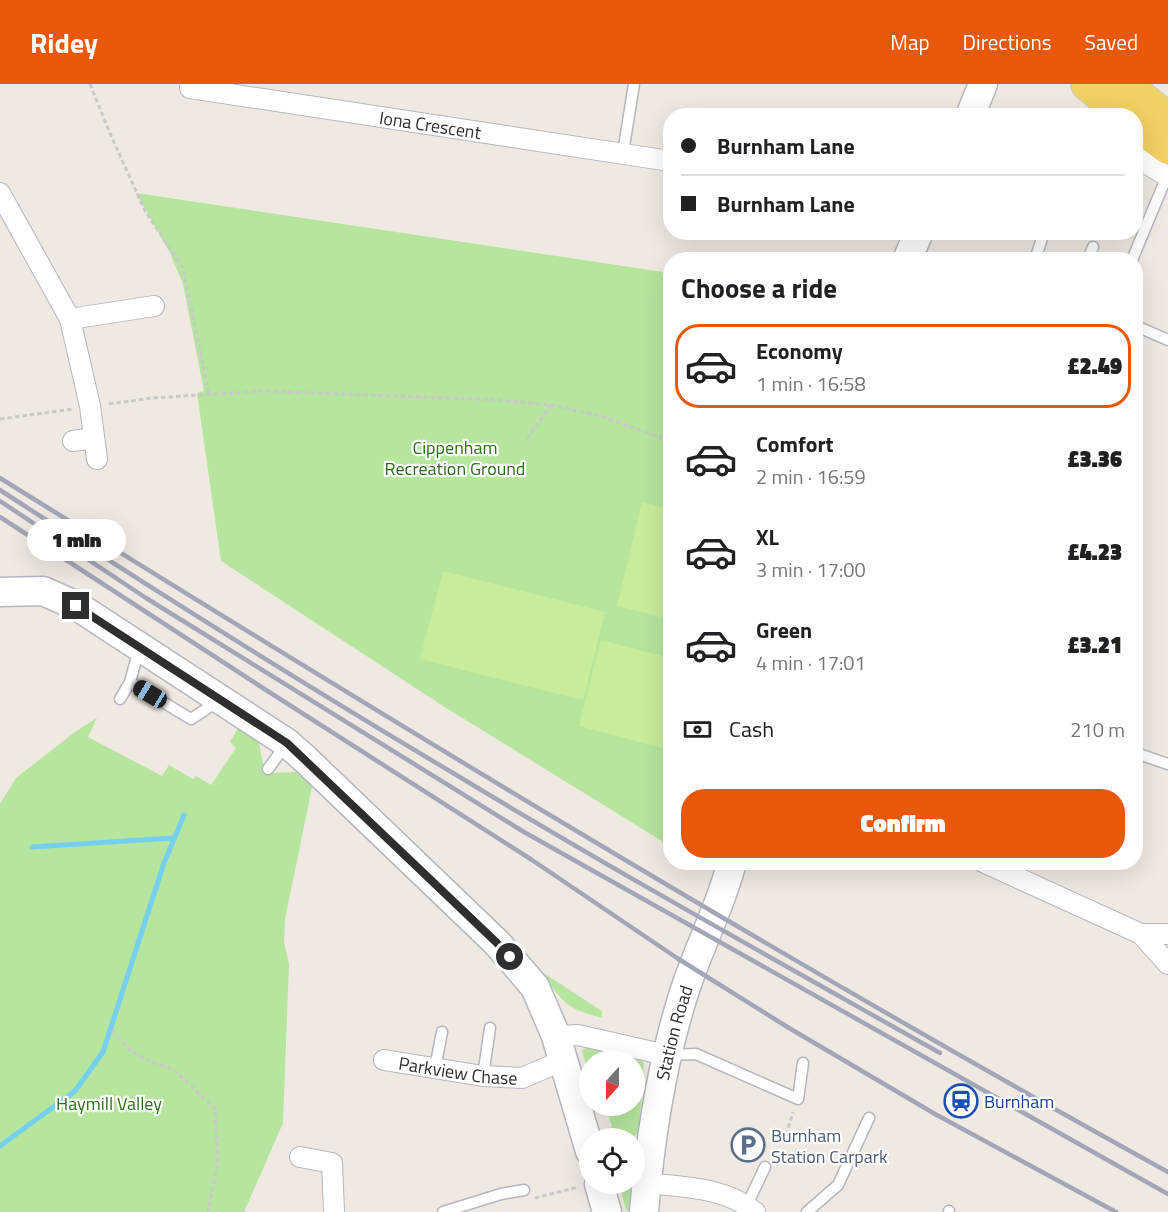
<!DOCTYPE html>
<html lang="en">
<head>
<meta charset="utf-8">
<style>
	:root { --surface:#fff; --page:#f2f2f2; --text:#202124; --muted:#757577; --line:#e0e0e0; --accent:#ea580c }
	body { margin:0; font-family:"Titillium Web",sans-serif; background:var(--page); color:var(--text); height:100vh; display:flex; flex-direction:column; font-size:22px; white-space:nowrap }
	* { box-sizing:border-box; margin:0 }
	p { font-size:20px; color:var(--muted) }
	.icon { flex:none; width:33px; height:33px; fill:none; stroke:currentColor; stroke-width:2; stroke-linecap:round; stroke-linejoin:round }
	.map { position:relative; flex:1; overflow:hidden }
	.side { position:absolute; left:663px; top:168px; width:480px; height:618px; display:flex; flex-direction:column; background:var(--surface); border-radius:24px; box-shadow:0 6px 24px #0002 }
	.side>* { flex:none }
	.top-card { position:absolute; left:663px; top:24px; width:480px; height:132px; border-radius:24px; box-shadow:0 6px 24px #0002; display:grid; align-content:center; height:132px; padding:0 18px; background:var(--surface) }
	.needle { width:39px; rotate:201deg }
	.tools { position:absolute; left:579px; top:966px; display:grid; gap:12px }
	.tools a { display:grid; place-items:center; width:66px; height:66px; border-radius:50%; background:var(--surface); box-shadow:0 6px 24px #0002; font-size:30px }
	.end { position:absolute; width:27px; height:27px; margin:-14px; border:8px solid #2e2e2e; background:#fff; box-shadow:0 0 0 3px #fff }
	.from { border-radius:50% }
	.bubble { position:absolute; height:42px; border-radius:21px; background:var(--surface); box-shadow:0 6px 24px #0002; font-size:20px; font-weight:800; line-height:42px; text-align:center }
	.car { position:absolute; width:18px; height:36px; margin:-18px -9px; border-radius:8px; box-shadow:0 0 4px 2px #0007; background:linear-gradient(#222 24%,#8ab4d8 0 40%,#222 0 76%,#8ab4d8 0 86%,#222 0) }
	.top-card b { display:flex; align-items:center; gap:21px; height:57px; font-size:22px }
	.top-card b+b { border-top:2px solid var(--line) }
	.top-card i { width:15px; height:15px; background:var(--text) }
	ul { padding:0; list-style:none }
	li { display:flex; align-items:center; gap:18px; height:84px; margin:0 12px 9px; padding:0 6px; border:3px solid transparent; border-radius:24px }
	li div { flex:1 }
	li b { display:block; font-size:22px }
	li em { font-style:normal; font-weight:800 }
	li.on { border-color:var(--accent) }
	li>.icon { width:54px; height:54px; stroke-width:1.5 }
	h2 { padding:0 18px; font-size:27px; line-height:72px }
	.pay { display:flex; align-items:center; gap:15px; height:66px; padding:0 18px; font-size:22px }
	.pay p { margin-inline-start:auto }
	.button { display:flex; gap:12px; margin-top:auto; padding:12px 18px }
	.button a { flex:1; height:69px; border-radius:24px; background:var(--accent); color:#fff; font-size:24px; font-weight:800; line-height:69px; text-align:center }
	header { display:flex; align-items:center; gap:36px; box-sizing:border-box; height:84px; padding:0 30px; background:var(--accent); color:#fff }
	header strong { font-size:28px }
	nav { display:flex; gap:33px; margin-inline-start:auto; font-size:21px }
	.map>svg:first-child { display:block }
	.green { fill:#b6e59e }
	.pitch { fill:#c9ec9a }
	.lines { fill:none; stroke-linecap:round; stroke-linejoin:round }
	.stream { stroke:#75cff0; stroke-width:5 }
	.lane-casing { stroke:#b4b7c1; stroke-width:13 }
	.street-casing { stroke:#b4b7c1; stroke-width:22 }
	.secondary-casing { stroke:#b4b7c1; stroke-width:31 }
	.primary-casing { stroke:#c9c9c9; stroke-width:34 }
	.path { stroke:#c9c9c9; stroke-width:3; stroke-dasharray:4.5 3; stroke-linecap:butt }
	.lane { stroke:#fff; stroke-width:10 }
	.street { stroke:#fff; stroke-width:20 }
	.secondary { stroke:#fff; stroke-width:28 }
	.primary { stroke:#f2d163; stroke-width:32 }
	.rail { stroke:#a3a6b8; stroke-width:4.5 }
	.route { stroke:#2e2e2e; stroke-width:8 }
	.labels { text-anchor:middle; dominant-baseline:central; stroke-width:4.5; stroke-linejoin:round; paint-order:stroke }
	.street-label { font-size:18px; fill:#2e2e2e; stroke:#fff }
	.park-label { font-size:18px; fill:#2c6e1b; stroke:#fff }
	.transit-label { font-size:18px; fill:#164399; stroke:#fff; text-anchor:start }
	.service-label { font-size:18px; fill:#4e5e75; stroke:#fff; text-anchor:start }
</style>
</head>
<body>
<header>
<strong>Ridey</strong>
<nav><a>Map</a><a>Directions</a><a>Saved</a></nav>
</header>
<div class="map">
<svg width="1168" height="1128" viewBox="0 0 1168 1128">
	<rect width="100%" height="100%" fill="#efe9e1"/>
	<path class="green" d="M136 109 670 189V762L443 622 221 477 197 309 204 307 183 200 170 169Z
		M97 634 88 653 162 692 169 681 193 695 196 692 211 701 236 664 230 658 239 642 259 659 263 680 273 689 296 688 312 703 285 835 284 858 289 880 283 1039 244 1128H0V720L16 694 75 648Z
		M545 890 602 927V934C567 924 566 922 545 893Z
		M587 963 640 972 644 980 639 1043 637 1050 632 1054H609L606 1045 612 1043 606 1022H634V976H590L589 989 582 967Z
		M619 1100H633L630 1128 626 1126Z"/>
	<path class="pitch" d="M642 418 670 425V535L617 522Z
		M443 487 605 528 583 616 420 575Z
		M601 556 670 574V666L579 642Z"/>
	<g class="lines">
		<path class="stream" d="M32 763 173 754
			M0 1062 75 1007 103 968 164 779 184 731"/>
		<g class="lane-casing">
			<path id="lane" d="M623 69 634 0
				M1035 176 1044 148
				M1088 176 1093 163
				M1132 176 1167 92
				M1136 242 1168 256
				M139 565 130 598 191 635 220 616
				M120 615 130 598
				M1136 669 1168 680
				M268 685 287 659
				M667 971 696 970 798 1015 803 979
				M435 984 442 948
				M483 992 490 944
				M747 1121 765 1083
				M443 1128 501 1110 524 1106
				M807 1128 838 1101 869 1034
				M949 1128V1127"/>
		</g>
		<g class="street-casing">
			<g id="street">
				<path id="s1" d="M190 4 670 77"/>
				<path d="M1147 50 1142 62 1144 78 1168 93"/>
				<path d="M0 109 70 235 90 322 97 375"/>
				<path d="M70 235 154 222"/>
				<path d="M73 357 94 354"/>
				<path d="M983 778 1141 850 1168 880"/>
				<path d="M1141 850H1168"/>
				<path d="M556 952 578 951 666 971"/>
				<path id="s2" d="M384 976 483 992 522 994 564 976"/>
				<path d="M300 1073 332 1079 334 1128"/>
				<path d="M646 1099C683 1103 725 1103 755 1128"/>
			</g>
		</g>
		<g class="secondary-casing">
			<g id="secondary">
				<path d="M970 32 983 0"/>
				<path d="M907 176 919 148"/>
				<path d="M0 508 43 507 77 522 287 659 305 675 497 859 535 903 556 952 590 1067"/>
				<path d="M599 1100 607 1128"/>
				<path id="s3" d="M644 1128C650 1055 661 982 683 912 697 866 720 825 732 778"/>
			</g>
		</g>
		<g class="primary-casing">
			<path id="primary" d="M1087 0 1125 32
				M1125 0 1168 35
				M1136 40 1168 64"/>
		</g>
		<path class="path" d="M90 0 109 47 145 127 183 184 209 311
			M109 320 152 314 263 307 499 316 551 321 601 332 670 357
			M0 335 73 325
			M527 355 551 321
			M112 947 132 968 156 980 173 985 215 1025 218 1078 208 1128
			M784 1058 793 1028
			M535 1114 578 1103"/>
		<use href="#lane" class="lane"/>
		<use href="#street" class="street"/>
		<use href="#secondary" class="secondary"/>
		<use href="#primary" class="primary"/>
		<path class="rail" d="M0 394C384 633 771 869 1168 1088
			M0 406C149 503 300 598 453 689 613 786 777 877 940 969
			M0 417 146 514 524 748 1168 1110
			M0 433 266 606 532 776 677 874 789 944 935 1030 1116 1128"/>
	</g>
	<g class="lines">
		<path class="route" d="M76 522 287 659 497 859 510 873"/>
	</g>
	<defs>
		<g id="station-ring" transform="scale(1.725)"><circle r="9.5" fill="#fff" stroke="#1a4fb4" stroke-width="1.5"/><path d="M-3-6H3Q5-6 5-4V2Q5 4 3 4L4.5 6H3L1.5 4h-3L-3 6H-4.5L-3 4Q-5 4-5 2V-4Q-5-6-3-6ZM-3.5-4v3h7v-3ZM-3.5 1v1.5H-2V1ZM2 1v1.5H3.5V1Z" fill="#1a4fb4"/></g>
		<g id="parking-ring" transform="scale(1.725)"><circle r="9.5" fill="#fff" stroke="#5c6f8a" stroke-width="1.5"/><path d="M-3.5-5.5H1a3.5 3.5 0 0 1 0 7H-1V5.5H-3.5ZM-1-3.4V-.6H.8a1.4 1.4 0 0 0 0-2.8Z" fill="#5c6f8a"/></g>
	</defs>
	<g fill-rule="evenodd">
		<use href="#station-ring" x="961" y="1017"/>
		<use href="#parking-ring" x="748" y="1061"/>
	</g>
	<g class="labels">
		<g class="street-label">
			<text stroke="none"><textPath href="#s1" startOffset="243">Iona Crescent</textPath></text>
			<text stroke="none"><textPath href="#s3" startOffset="182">Station Road</textPath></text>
			<text stroke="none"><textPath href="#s2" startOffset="75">Parkview Chase</textPath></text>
		</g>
		<g class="park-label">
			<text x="455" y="363">Cippenham<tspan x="455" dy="21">Recreation Ground</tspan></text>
			<text x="109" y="1019">Haymill Valley</text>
		</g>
		<g class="transit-label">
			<text x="984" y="1017">Burnham</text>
		</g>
		<g class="service-label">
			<text x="771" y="1051">Burnham<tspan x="771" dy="21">Station Carpark</tspan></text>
		</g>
	</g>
</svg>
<div class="tools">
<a><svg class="needle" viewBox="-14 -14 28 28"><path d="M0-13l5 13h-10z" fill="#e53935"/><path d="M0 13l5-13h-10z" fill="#757577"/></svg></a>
<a><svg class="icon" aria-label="locate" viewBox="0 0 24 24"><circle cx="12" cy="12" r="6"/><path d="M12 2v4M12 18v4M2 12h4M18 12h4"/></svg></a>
</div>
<i class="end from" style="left:510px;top:873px"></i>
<i class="end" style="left:76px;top:522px"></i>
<div class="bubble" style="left:27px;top:435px;width:99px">1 min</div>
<i class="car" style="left:150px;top:610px;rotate:301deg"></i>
<div class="top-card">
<b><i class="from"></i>Burnham Lane</b>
<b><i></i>Burnham Lane</b>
</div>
<section class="side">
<h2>Choose a ride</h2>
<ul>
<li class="on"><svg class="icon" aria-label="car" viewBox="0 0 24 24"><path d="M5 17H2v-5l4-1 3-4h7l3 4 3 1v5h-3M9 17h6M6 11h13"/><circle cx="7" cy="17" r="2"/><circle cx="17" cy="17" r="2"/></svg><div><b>Economy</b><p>1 min · 16:58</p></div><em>£2.49</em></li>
<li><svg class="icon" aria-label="car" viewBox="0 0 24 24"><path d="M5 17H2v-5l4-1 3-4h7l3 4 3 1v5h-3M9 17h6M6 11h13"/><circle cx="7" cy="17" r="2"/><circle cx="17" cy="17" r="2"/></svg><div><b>Comfort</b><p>2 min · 16:59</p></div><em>£3.36</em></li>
<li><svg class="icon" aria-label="car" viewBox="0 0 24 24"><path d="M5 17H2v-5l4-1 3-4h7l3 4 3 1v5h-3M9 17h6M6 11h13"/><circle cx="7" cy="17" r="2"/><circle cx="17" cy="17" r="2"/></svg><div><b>XL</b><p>3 min · 17:00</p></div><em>£4.23</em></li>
<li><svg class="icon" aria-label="car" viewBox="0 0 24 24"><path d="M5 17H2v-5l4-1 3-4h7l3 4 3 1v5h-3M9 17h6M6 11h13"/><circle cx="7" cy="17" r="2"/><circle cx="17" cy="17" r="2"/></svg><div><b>Green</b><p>4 min · 17:01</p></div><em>£3.21</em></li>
</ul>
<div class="pay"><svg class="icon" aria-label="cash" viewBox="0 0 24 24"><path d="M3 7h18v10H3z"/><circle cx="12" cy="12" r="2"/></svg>Cash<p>210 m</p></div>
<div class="button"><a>Confirm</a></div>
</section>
</div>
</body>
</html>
